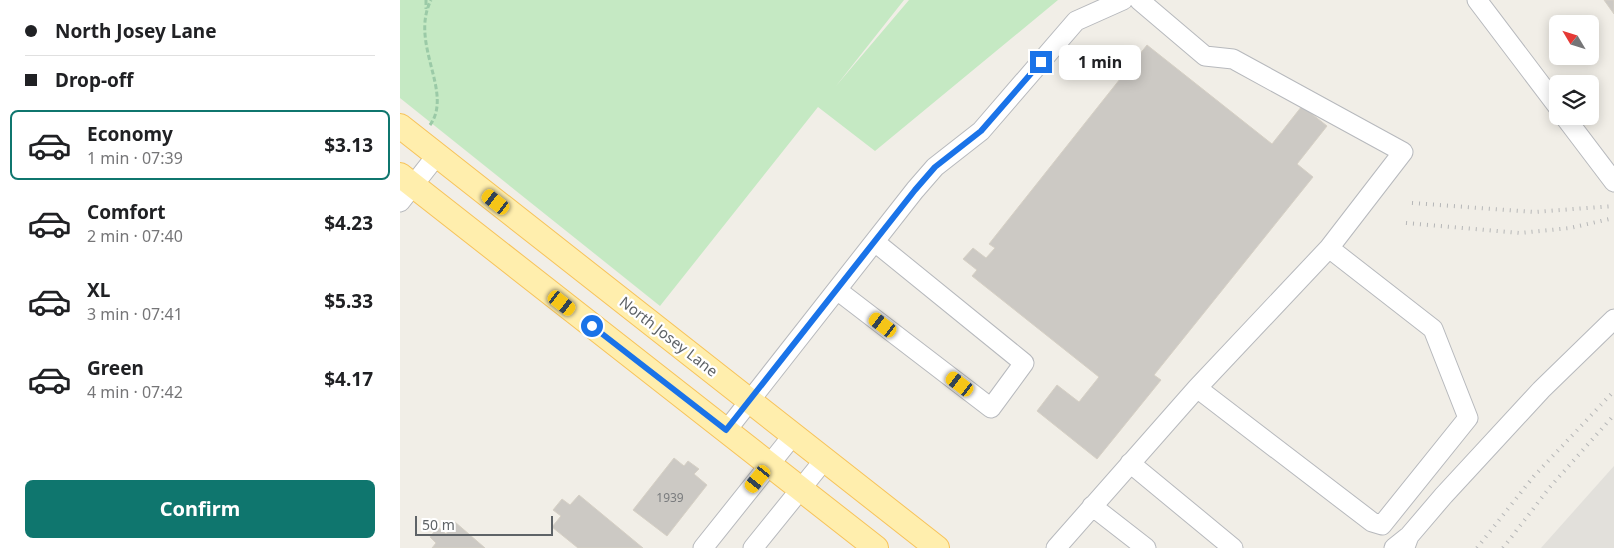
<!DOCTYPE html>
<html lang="en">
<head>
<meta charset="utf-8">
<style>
	:root { --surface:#fff; --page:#f2f2f2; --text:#202124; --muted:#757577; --line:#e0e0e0; --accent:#0f766e }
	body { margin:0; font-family:"Noto Sans",sans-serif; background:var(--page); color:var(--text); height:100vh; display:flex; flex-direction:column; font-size:19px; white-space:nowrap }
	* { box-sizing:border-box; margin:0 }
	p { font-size:16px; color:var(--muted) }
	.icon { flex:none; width:28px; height:28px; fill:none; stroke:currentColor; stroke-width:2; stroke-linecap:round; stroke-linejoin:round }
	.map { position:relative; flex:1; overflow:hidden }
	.drawer { display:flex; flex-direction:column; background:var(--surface); width:400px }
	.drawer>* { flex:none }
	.guide { display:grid; align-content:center; height:110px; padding:0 25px; background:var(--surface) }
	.needle { width:32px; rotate:308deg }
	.fabs { position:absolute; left:1149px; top:15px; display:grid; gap:10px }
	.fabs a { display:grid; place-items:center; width:50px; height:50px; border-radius:8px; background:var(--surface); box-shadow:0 2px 12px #0003; font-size:25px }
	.scale { position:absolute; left:15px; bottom:12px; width:138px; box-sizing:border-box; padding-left:5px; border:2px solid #5e6367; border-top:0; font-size:14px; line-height:18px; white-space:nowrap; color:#5e6367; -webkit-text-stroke:4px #fff; paint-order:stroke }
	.end { position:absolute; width:22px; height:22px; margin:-11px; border:6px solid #1a73e8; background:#fff; box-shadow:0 0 0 2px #fff }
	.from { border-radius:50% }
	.bubble { position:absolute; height:35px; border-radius:8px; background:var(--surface); box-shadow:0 2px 12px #0003; font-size:16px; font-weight:700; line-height:35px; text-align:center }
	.car { position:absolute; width:15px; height:30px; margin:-15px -8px; border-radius:6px; box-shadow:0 0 4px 1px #0007; background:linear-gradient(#f5c518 24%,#345 0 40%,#f5c518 0 76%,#345 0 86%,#f5c518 0) }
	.guide b { display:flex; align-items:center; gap:18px; height:48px; font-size:19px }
	.guide b+b { border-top:1px solid var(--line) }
	.guide i { width:12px; height:12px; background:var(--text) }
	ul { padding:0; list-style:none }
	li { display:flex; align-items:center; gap:15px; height:70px; margin:0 10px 8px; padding:0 15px; border:2px solid transparent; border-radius:8px }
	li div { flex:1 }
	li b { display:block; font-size:19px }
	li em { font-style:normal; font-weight:700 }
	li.active { border-color:var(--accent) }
	li>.icon { width:45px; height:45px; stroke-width:1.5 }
	.button { display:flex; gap:10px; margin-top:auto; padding:10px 25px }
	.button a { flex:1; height:58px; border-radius:8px; background:var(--accent); color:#fff; font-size:20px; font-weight:700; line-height:58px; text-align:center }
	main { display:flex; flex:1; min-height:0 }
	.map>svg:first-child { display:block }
	.industrial { fill:#e2e0db }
	.green { fill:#c5e9c3 }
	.building { fill:#ccc9c4; stroke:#d6d0c5 }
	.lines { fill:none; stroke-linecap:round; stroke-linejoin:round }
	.minor-casing { stroke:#b7b9bd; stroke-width:21 }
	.major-casing { stroke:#f7c35a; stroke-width:26 }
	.path { stroke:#9bcaa7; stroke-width:3; stroke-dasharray:5 2.5; stroke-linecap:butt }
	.minor { stroke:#fff; stroke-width:19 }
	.major { stroke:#ffeead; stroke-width:24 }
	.rail { stroke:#b5b6b7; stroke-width:4; stroke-dasharray:1 6; stroke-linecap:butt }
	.route { stroke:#1a73e8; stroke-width:6 }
	.labels { text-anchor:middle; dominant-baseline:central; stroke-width:4.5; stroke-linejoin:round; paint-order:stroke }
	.number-label { font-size:12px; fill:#7a7c7e }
	.street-label { font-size:15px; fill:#5e6367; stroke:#fff }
</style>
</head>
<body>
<main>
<section class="drawer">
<div class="guide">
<b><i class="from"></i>North Josey Lane</b>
<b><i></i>Drop-off</b>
</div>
<ul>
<li class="active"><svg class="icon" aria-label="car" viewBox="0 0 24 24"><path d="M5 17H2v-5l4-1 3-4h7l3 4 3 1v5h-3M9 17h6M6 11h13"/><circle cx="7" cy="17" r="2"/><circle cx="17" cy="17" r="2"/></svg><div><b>Economy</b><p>1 min · 07:39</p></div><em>$3.13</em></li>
<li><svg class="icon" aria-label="car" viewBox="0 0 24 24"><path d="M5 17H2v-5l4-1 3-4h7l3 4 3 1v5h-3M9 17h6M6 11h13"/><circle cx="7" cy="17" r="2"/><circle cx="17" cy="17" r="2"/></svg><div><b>Comfort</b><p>2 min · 07:40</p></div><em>$4.23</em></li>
<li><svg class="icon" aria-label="car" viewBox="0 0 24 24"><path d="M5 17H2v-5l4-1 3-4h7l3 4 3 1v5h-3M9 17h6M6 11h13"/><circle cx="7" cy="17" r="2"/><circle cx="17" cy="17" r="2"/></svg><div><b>XL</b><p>3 min · 07:41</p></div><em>$5.33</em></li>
<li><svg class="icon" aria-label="car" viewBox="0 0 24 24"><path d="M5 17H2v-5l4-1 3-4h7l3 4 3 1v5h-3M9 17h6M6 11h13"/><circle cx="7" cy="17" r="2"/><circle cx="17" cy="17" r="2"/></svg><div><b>Green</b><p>4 min · 07:42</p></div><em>$4.17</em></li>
</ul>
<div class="button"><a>Confirm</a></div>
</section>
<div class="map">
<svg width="1214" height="548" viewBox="0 0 1214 548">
	<rect width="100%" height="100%" fill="#f1eee7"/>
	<path class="industrial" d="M1214 466V548H1141Z"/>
	<path class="green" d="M0 0H504L436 86 509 0H658L475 151 418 107 260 306 0 98Z"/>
	<path class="building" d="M1204 0H1214V14Z
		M747 45 872 144 902 106 927 126 897 164 913 177 754 375 761 380 697 459 637 411 657 385 679 402 699 377 572 276 577 270 563 259 573 248 586 258 595 248 589 244Z
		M274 458 284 466 288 461 299 469 294 474 307 485 267 536 233 510Z
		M179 495 243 548H178L152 527 161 516 153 510 162 499 170 505Z
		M55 522 85 548H32L36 543 30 537 38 527 46 534Z"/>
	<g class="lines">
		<g class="minor-casing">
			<path id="minor" d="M739 0 805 56 833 59 1003 152 929 248
				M1077 0 1158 107
				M1164 116 1214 182
				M0 202 37 155
				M437 290 591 408 624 363 475 242
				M326 431 515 190 535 167 581 131 676 21 723 0
				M730 463 833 548
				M692 506 746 548
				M1009 536 1044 495 1141 390 1214 319
				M303 548 394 434
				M353 548 425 459
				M656 548 797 388 972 522 982 525 1068 418 1033 329 929 248 797 388
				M994 548 1009 536 1005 547"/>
		</g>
		<g class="major-casing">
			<path id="major" d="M0 126 537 548
				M0 175 476 548"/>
		</g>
		<path class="path" d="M26 0V9
			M30 125C54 92 9 44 31 0"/>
		<use href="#minor" class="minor"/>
		<use href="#major" class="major"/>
		<path class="rail" d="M1012 203 1134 212 1214 206
			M1006 223 1120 233 1170 228 1214 218
			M1077 548 1134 476 1214 391
			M1103 548 1150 487 1214 415"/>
	</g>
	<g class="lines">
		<path class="route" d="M192 326 326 430 515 190 535 167 581 131 641 62"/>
	</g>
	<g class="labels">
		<g class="number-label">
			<text x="270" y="497">1939</text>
		</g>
		<g class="street-label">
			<text transform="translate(269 336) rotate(38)">North Josey Lane</text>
		</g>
	</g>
</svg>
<div class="fabs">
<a><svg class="needle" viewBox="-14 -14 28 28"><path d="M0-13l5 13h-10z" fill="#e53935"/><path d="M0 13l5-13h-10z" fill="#757577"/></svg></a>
<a><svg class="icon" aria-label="layers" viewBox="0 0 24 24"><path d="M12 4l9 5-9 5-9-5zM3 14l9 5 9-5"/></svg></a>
</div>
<div class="scale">50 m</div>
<i class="end from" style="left:192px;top:326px"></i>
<i class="end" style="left:641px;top:62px"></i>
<div class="bubble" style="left:659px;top:45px;width:82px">1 min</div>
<i class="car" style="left:96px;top:202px;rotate:308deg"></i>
<i class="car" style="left:162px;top:303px;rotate:128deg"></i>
<i class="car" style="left:483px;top:325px;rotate:307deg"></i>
<i class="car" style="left:560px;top:384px;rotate:307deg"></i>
<i class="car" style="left:358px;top:479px;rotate:219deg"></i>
</div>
</main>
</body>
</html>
